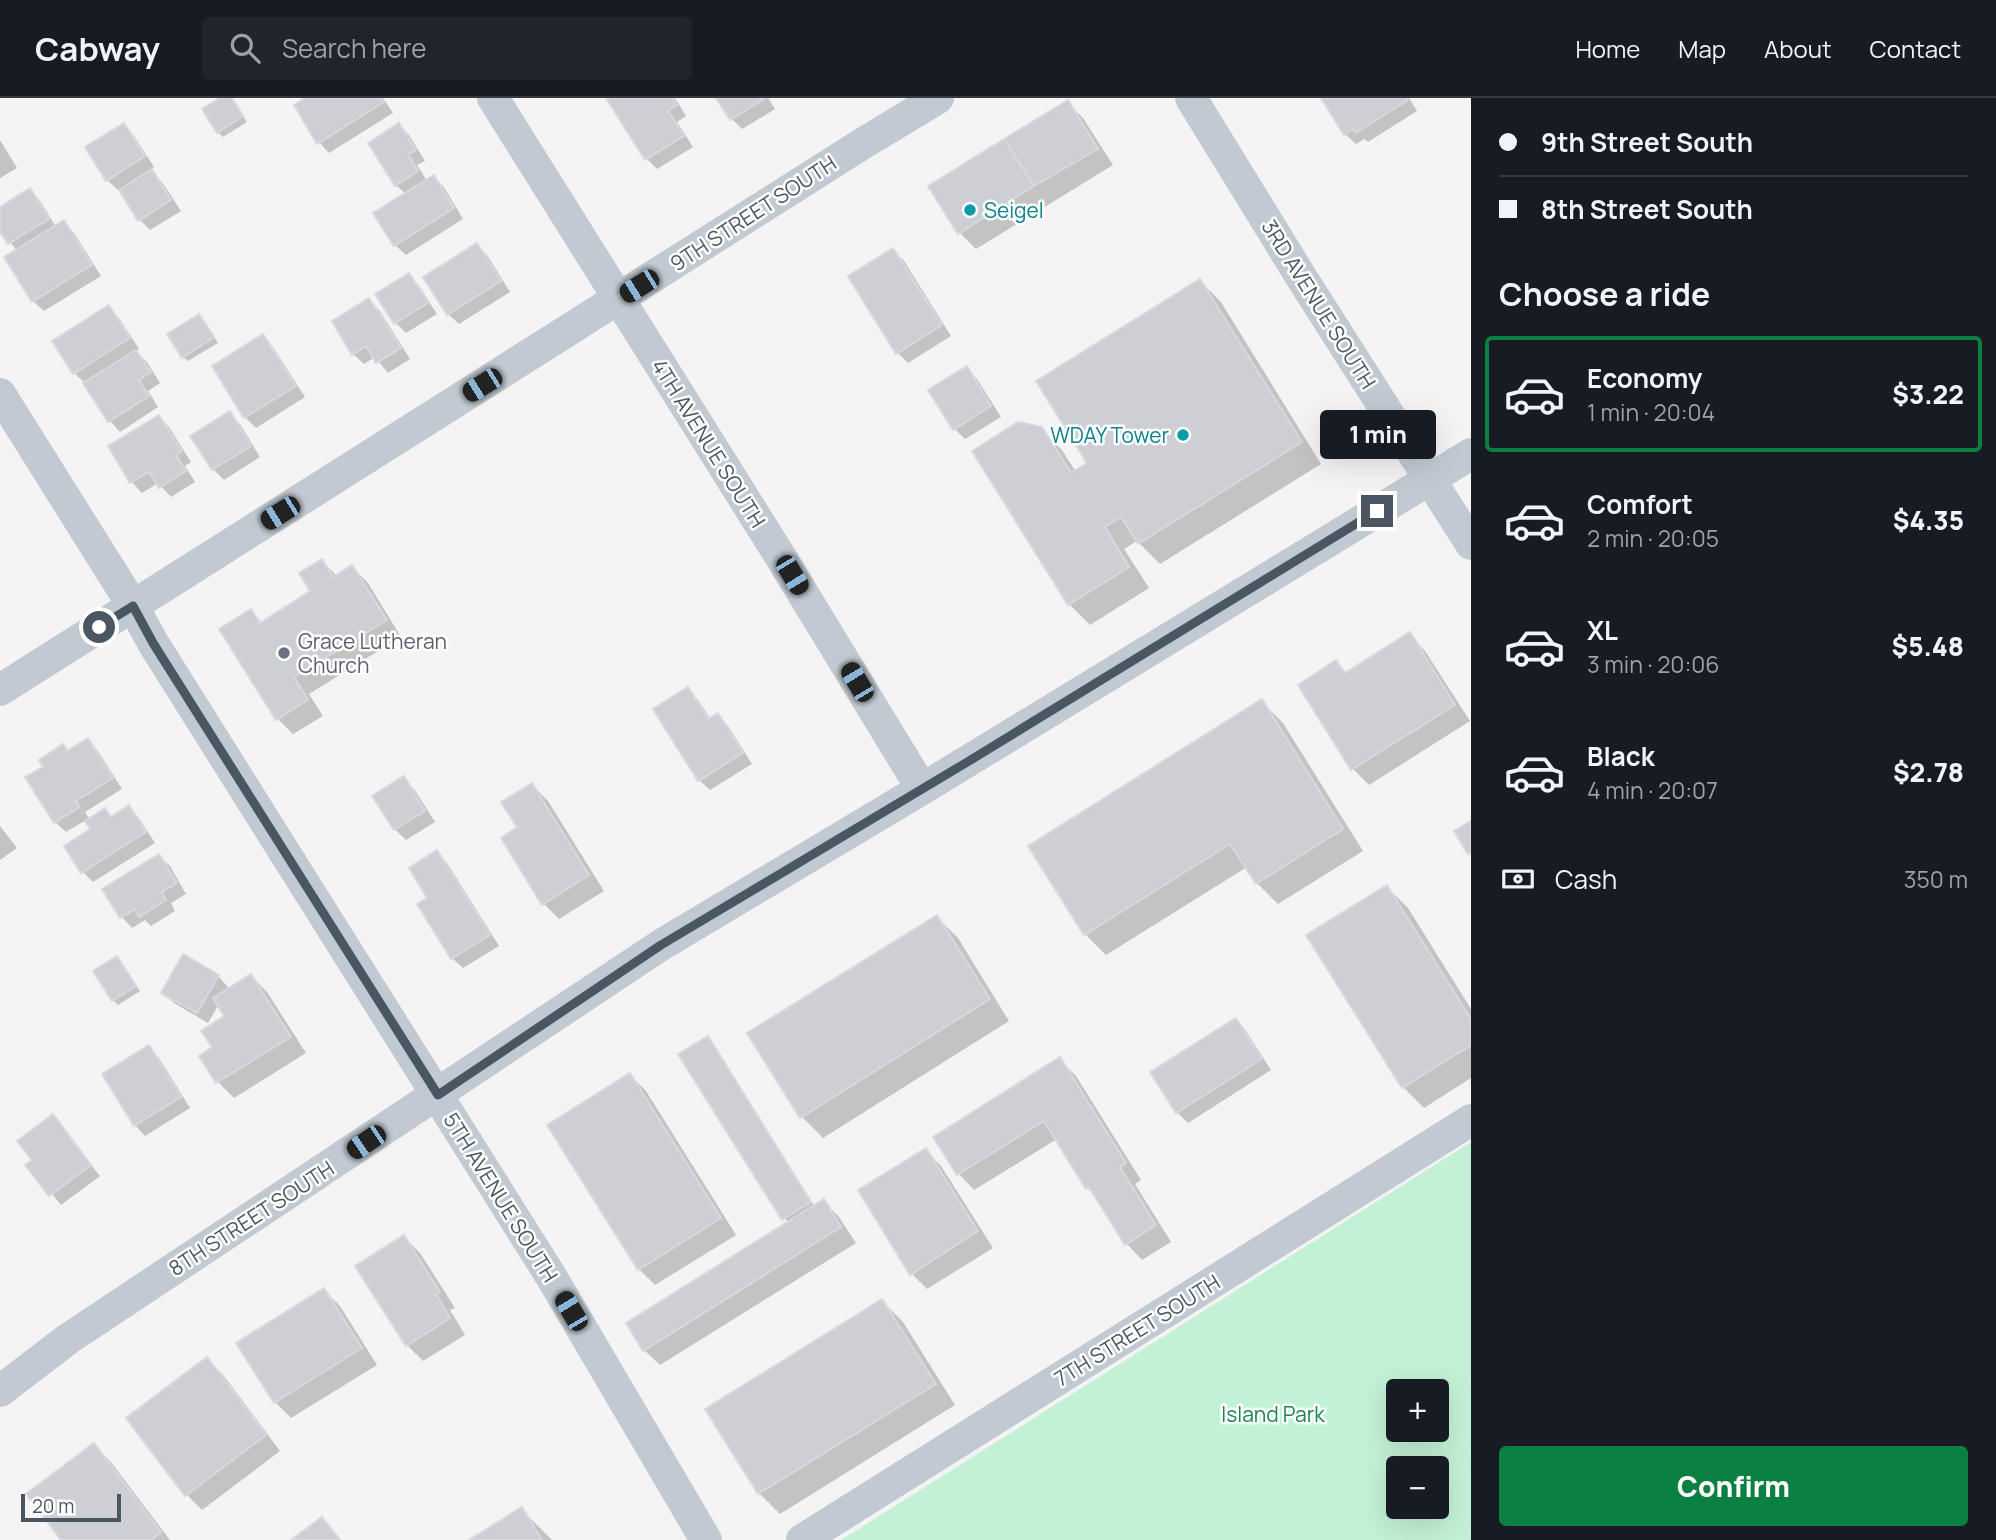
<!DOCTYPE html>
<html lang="en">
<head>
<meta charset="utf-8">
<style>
	:root { --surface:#171b24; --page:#20242c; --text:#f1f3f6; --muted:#9ea1a6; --line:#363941; --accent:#0b8043 }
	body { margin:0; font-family:Manrope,sans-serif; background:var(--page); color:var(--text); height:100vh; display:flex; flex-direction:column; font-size:26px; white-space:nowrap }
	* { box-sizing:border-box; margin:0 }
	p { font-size:23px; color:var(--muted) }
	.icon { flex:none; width:38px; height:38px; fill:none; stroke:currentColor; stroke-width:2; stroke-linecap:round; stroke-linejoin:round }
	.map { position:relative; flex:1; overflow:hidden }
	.sheet { display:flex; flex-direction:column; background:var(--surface); width:525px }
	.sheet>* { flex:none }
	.banner { display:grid; align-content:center; height:154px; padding:0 28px; background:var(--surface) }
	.buttons { position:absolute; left:1386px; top:1281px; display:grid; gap:14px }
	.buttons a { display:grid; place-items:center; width:63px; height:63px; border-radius:7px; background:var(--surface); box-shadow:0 7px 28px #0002; font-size:35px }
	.scale { position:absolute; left:21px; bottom:18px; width:100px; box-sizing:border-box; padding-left:7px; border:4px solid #4a5661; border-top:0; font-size:19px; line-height:24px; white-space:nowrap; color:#4a5661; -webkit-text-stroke:5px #fff; paint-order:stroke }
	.end { position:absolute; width:32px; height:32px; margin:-16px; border:9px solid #4a5661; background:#fff; box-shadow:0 0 0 4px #fff }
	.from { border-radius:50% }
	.bubble { position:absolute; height:49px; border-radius:7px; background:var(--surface); box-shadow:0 7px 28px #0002; font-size:23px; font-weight:800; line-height:49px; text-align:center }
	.car { position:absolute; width:21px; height:42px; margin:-21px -10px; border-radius:9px; box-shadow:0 0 5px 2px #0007; background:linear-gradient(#222 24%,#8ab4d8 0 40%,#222 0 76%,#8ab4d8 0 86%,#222 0) }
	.banner b { display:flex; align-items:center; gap:24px; height:66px; font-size:26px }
	.banner b+b { border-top:2px solid var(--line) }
	.banner i { width:18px; height:18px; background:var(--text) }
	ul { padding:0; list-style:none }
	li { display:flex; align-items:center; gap:21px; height:116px; margin:0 14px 10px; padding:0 14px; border:4px solid transparent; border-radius:7px }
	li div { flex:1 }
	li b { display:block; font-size:26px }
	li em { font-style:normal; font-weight:800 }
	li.current { border-color:var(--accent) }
	li>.icon { width:63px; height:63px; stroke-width:1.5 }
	h2 { padding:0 28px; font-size:32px; line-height:84px }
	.pay { display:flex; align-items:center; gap:18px; height:77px; padding:0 28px; font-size:26px }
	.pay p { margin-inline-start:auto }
	.button { display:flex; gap:14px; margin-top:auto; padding:14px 28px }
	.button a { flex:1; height:80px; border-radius:7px; background:var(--accent); color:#fff; font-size:28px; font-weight:800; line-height:80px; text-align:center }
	header { display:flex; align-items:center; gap:42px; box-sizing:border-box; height:98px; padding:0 35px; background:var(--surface); border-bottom:2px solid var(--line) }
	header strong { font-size:33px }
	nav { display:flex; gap:38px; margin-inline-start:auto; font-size:24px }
	.search { width:490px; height:63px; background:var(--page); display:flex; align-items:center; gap:18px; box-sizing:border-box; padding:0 24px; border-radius:7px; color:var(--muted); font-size:26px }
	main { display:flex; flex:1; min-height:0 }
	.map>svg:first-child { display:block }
	.green { fill:#c3f1d5; fill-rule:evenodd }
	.shadow { fill:#0003 }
	.building { fill:#cdcfd5; stroke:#d7d9de; stroke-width:2 }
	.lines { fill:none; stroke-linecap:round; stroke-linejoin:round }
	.street { stroke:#c1cad2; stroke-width:32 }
	.route { stroke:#4a5661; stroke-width:9 }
	.culture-dot { fill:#0f9aa8; stroke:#fff; stroke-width:2.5 }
	.worship-dot { fill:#6b7280; stroke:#fff; stroke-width:2.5 }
	.labels { text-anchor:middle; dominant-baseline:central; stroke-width:5; stroke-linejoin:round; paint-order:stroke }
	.culture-label { font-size:21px; fill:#0d838f; stroke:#fff; text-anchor:start }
	.street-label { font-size:21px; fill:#4a5661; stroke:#fff }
	.worship-label { font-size:21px; fill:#5b616d; stroke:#fff; text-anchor:start }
	.park-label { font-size:21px; fill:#17864f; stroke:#fff }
</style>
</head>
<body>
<header>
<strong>Cabway</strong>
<div class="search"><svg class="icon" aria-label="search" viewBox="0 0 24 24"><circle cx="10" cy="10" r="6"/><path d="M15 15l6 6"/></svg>Search here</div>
<nav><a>Home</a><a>Map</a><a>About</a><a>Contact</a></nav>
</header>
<main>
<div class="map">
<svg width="1471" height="1442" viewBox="0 0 1471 1442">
	<rect width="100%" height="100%" fill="#f5f3f3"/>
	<path class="green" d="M1471 1044V1442H841ZM1398 1293H1437V1332H1398ZM1398 1370H1437V1409H1398Z"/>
	<path class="shadow" d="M223 0 233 2 247 24 223 39 218 34Z
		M305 0H383L393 15 329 55 319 44Z
		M608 0H675L686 18 677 24 693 49 657 71 647 61Z
		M718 0H768L775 11 742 31 732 21Z
		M1323 0H1409L1417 13 1368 44 1364 41 1356 46 1345 36Z
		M1068 5 1083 20 1113 67 976 151 960 135 931 88Z
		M124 27 134 38 154 69 150 72 162 84 181 113 150 132 140 122 120 91 118 92 107 82Z
		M399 27 409 37 425 63 417 67 427 83 433 79 444 89 463 121 406 157 395 147 406 96 396 87Z
		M0 42 17 70 0 80Z
		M30 92 40 103 56 129 64 124 74 135 101 178 44 213 33 203 17 153 0 131V111Z
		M477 147 487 157 510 194 459 226 448 216Z
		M893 152 904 163 951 238 908 265 898 255Z
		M409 177 419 188 437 216 406 235 396 225Z
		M1200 183 1221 204 1321 366 1160 466 1137 443 1124 451 1149 490 1090 527 1069 506 1041 331 1062 352 1076 374 1089 366Z
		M369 202 379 212 410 261 388 275 375 259 364 266 353 256Z
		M109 210 119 220 139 251 135 253 147 264 160 285 148 293 158 309 120 334 110 323 85 285 74 275Z
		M199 218 218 245 188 263 183 259Z
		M263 238 273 249 305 299 256 330 245 319 214 269Z
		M966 270 977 281 1001 319 965 341 954 330Z
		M229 316 240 326 260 359 224 382 213 371Z
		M159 319 169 329 191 364 185 368 195 384 171 399 158 385 142 395 132 384 110 349Z
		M322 463 337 478 352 469 368 485 401 539 309 596 323 618 293 636 277 620 250 513 263 525 313 493Z
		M1409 537 1425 553 1470 623 1369 687 1353 671 1336 564 1347 576Z
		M688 592 698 602 711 622 718 617 728 628 752 666 710 692 699 682Z
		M1262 604 1283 625 1363 753 1278 806 1257 785 1247 769 1106 857 1085 836Z
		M88 643 98 653 122 691 85 714 90 722 105 712 113 720 129 709 139 720 155 745 93 784 82 773 93 732 86 722 66 734 55 724 45 669 63 649 69 654Z
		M404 680 414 691 435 724 406 742 395 731Z
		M532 687 548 703 604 793 559 821 543 805Z
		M0 728 17 750 0 762Z
		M437 755 447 765 499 848 463 870 452 860Z
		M159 758 170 768 186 796 171 805 175 813 151 828 145 822 132 830 122 819 104 792Z
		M1387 789 1408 810 1471 911V980L1424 1010 1403 989Z
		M937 819 958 840 1009 923 823 1040 802 1019Z
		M117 860 140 893 118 907 113 902Z
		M218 878 228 889 224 895 251 878 267 894 306 955 234 1000 218 984 201 958 214 950 227 919 219 906 208 925 174 905 163 895Z
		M1236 922 1246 933 1271 972 1188 1025 1177 1014Z
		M708 940 815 1109 823 1103 839 1119 856 1145 660 1267 644 1252 788 1125 681 957Z
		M148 949 159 960 190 1010 145 1038 135 1027Z
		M1060 962 1076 978 1141 1082 1135 1086 1171 1144 1142 1162 1127 1146 1099 1102 1087 1090 1057 1041 974 1092 959 1076 935 1039Z
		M630 977 646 993 736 1137 655 1187 639 1171Z
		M53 1019 100 1078 61 1107 28 1067 34 1062Z
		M925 1052 941 1068 993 1150 927 1191 911 1175Z
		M404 1139 420 1155 455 1210 450 1212 465 1237 423 1263 407 1247Z
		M324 1192 340 1208 377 1267 291 1320 275 1304Z
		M882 1203 903 1224 955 1307 780 1416 759 1395 707 1312Z
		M207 1261 223 1277 280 1353 202 1412 186 1396Z
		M94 1347 110 1363 170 1442H63Z
		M521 1411 552 1442H472Z"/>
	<path class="building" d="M220 0H232L243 18 217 35 202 11Z
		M305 0H381L384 4 317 46 294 7Z
		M606 0H673L677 7 668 13 684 38 645 62Z
		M716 0H766L730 22Z
		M1321 0H1407L1408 2 1356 35 1353 31 1344 37Z
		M1068 2 1098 51 1034 88 1004 41Z
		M124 25 145 58 106 83 85 49Z
		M399 25 416 52 408 56 418 73 395 88 368 45Z
		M1004 41 1034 88 958 136 928 88Z
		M152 71 171 102 138 123 119 92Z
		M434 77 454 110 394 148 373 115Z
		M30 90 49 121 8 146 0 134V109Z
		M64 122 92 167 32 204 4 159Z
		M477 145 501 183 447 217 423 179Z
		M893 150 942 227 896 256 848 178Z
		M409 175 428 205 394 226 375 196Z
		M1200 181 1302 344 1138 446 1121 419 1105 429 1129 469 1068 507 972 353 1018 324 1042 329 1071 375 1087 365 1036 283Z
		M369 200 401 250 376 265 366 248 352 257 332 223Z
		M109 207 130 240 73 276 52 243Z
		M199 216 214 239 182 260 167 236Z
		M263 236 296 288 244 320 212 268Z
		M136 252 151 274 139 282 149 298 108 324 83 285Z
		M967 268 991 308 953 332 928 292Z
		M230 313 251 348 212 372 190 338Z
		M159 317 182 353 176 357 186 373 159 390 149 374 130 385 108 348Z
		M322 461 333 479 352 467 387 522 294 579 308 602 276 622 219 531 251 511 260 525 310 493 299 475Z
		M1410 534 1455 607 1351 672 1298 587 1336 562 1345 575Z
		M688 589 708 621 718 615 743 655 698 683 653 611Z
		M1262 601 1343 731 1256 786 1230 746 1084 837 1028 748Z
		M88 640 113 680 76 703 80 709 54 725 25 679 43 669 39 662 63 646 67 653Z
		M404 678 425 713 394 732 372 698Z
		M532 685 589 777 542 807 501 740 517 729 501 704Z
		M129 707 146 734 81 775 64 748 90 731 85 723 105 710 111 719Z
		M1471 723V754L1468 756 1454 733Z
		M437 752 490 837 451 861 417 806 427 800 409 770Z
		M159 756 177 785 162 794 166 802 139 819 135 811 120 820 102 791Z
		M1387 787 1471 921V947L1402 990 1306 837Z
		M937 817 990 901 800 1020 747 935Z
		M183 856 219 877 197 915 161 895Z
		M117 858 136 888 112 903 93 873Z
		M251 876 291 939 216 985 199 958 212 949 201 933 224 918 213 900Z
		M1236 920 1262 961 1176 1015 1150 974Z
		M708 938 811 1104 782 1122 678 956Z
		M149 947 181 999 134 1028 102 976Z
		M1060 959 1126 1065 1120 1069 1156 1127 1125 1147 1089 1089 1086 1091 1044 1023 957 1077 933 1039Z
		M630 975 721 1120 638 1172 547 1027Z
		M53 1016 91 1067 49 1098 25 1067 32 1062 17 1043Z
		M926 1050 978 1133 910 1177 858 1092Z
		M824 1101 841 1129 643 1253 626 1225Z
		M404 1137 440 1194 436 1196 450 1220 406 1248 355 1168Z
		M324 1190 362 1250 274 1305 236 1245Z
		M882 1201 936 1286 758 1396 705 1311Z
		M207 1259 266 1337 185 1398 126 1320Z
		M94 1345 161 1434 151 1442H61L26 1396Z
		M522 1409 542 1442H469Z
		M322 1419 340 1442H291Z"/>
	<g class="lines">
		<path class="street" d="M493 0 780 458 922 691
			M1191 0 1303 182 1471 446
			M0 296 133 508 153 545 552 1180 706 1442
			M0 592 862 46 938 0
			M0 1293 68 1241 661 847 922 691 1471 356
			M802 1442 1471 1022"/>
	</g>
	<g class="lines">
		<path class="route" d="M99 529 133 508 153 545 438 997 661 847 964 666 1377 413"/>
	</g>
	<g class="culture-dot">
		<circle cx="970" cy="112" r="7"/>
		<circle cx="1183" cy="337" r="7"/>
	</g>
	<circle class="worship-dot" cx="284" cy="555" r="7"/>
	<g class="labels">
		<g class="culture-label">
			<text x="984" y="112">Seigel</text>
			<text x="1169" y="337" text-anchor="end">WDAY Tower</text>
		</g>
		<g class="street-label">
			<text transform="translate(753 115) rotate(-33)">9TH STREET SOUTH</text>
			<text transform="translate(1319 206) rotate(58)">3RD AVENUE SOUTH</text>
			<text transform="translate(709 345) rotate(58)">4TH AVENUE SOUTH</text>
			<text transform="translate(501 1099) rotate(58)">5TH AVENUE SOUTH</text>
			<text transform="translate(251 1120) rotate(-33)">8TH STREET SOUTH</text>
			<text transform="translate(1137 1232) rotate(-32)">7TH STREET SOUTH</text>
		</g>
		<g class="worship-label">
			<text x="298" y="543">Grace Lutheran<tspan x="298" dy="24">Church</tspan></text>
		</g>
		<g class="park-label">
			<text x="1273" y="1316">Island Park</text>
		</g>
	</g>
</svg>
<div class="buttons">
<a>+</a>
<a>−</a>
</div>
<div class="scale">20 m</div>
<i class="end from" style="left:99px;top:529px"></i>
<i class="end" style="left:1377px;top:413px"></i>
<div class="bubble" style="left:1320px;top:312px;width:116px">1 min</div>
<i class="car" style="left:639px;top:188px;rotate:238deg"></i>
<i class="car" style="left:482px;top:287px;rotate:238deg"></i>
<i class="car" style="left:280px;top:415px;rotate:238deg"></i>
<i class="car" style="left:792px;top:477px;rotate:149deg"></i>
<i class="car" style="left:857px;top:584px;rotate:329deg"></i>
<i class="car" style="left:366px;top:1044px;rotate:236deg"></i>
<i class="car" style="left:571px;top:1213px;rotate:329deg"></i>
</div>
<section class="sheet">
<div class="banner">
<b><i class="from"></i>9th Street South</b>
<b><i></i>8th Street South</b>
</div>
<h2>Choose a ride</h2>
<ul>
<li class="current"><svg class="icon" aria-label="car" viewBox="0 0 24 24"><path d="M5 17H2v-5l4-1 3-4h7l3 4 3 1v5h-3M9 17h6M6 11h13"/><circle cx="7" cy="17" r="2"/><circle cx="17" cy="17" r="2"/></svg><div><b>Economy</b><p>1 min · 20:04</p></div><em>$3.22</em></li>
<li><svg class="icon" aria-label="car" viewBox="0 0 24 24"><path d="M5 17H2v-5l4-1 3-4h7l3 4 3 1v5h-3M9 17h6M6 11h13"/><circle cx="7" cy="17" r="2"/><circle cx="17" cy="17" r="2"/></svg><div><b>Comfort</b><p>2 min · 20:05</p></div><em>$4.35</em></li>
<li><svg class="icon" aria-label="car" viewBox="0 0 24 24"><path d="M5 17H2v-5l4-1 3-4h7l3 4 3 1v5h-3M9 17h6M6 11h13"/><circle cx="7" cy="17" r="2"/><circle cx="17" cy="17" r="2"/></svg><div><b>XL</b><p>3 min · 20:06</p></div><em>$5.48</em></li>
<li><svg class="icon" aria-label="car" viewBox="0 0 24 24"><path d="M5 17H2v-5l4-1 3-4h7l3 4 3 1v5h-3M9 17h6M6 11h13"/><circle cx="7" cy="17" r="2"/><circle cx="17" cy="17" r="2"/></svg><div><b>Black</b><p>4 min · 20:07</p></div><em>$2.78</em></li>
</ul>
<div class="pay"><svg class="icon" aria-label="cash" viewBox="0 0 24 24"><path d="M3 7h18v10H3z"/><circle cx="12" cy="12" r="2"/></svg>Cash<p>350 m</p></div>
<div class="button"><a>Confirm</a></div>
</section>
</main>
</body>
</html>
